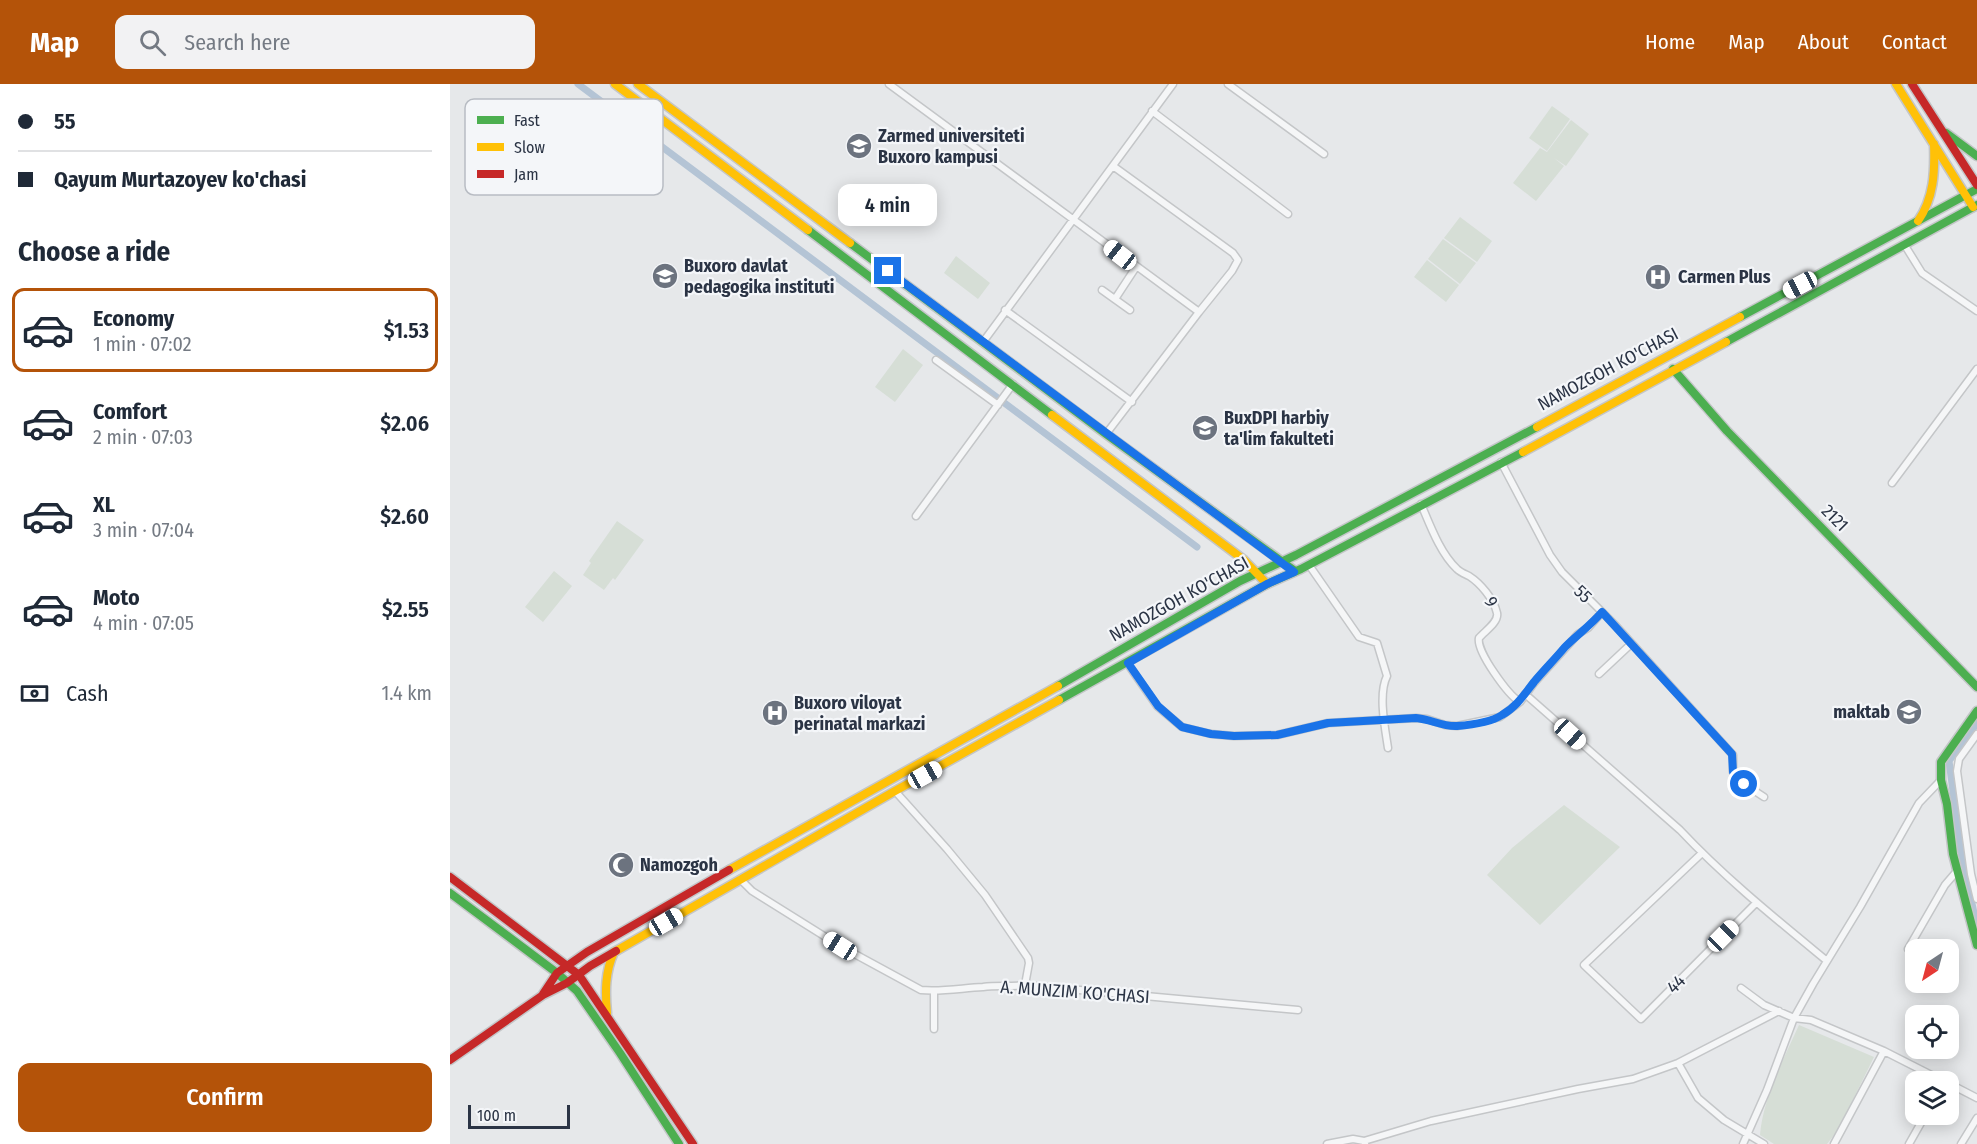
<!DOCTYPE html>
<html lang="en">
<head>
<meta charset="utf-8">
<style>
	:root { --surface:#fff; --page:#f2f2f3; --text:#1f2937; --muted:#747a83; --line:#e0e1e3; --accent:#b45309 }
	body { margin:0; font-family:"Fira Sans Condensed",sans-serif; background:var(--page); color:var(--text); height:100vh; display:flex; flex-direction:column; font-size:22px; white-space:nowrap }
	* { box-sizing:border-box; margin:0 }
	p { font-size:20px; color:var(--muted) }
	.icon { flex:none; width:33px; height:33px; fill:none; stroke:currentColor; stroke-width:2; stroke-linecap:round; stroke-linejoin:round }
	.map { position:relative; flex:1; overflow:hidden }
	.details { display:flex; flex-direction:column; background:var(--surface); width:450px }
	.details>* { flex:none }
	.guide { display:grid; align-content:center; height:132px; padding:0 18px; background:var(--surface) }
	.needle { width:39px; rotate:216deg }
	.controls { position:absolute; left:1455px; top:855px; display:grid; gap:12px }
	.controls a { display:grid; place-items:center; width:54px; height:54px; border-radius:12px; background:var(--surface); box-shadow:0 3px 15px #0003; font-size:30px }
	.scale { position:absolute; left:18px; bottom:15px; width:102px; box-sizing:border-box; padding-left:6px; border:3px solid #2b3445; border-top:0; font-size:16px; line-height:21px; white-space:nowrap; color:#2b3445; -webkit-text-stroke:4px #f4f6f9; paint-order:stroke }
	.end { position:absolute; width:27px; height:27px; margin:-14px; border:8px solid #1a73e8; background:#fff; box-shadow:0 0 0 3px #fff }
	.from { border-radius:50% }
	.bubble { position:absolute; height:42px; border-radius:12px; background:var(--surface); box-shadow:0 3px 15px #0003; font-size:20px; font-weight:600; line-height:42px; text-align:center }
	.car { position:absolute; width:18px; height:36px; margin:-18px -9px; border-radius:8px; box-shadow:0 0 4px 2px #0007; background:linear-gradient(#fff 24%,#345 0 40%,#fff 0 76%,#345 0 86%,#fff 0) }
	.guide b { display:flex; align-items:center; gap:21px; height:57px; font-size:22px }
	.guide b+b { border-top:2px solid var(--line) }
	.guide i { width:15px; height:15px; background:var(--text) }
	ul { padding:0; list-style:none }
	li { display:flex; align-items:center; gap:18px; height:84px; margin:0 12px 9px; padding:0 6px; border:3px solid transparent; border-radius:12px }
	li div { flex:1 }
	li b { display:block; font-size:22px }
	li em { font-style:normal; font-weight:600 }
	li.selected { border-color:var(--accent) }
	li>.icon { width:54px; height:54px; stroke-width:1.5 }
	h2 { padding:0 18px; font-size:27px; line-height:72px }
	.pay { display:flex; align-items:center; gap:15px; height:66px; padding:0 18px; font-size:22px }
	.pay p { margin-inline-start:auto }
	.cta { display:flex; gap:12px; margin-top:auto; padding:12px 18px }
	.cta a { flex:1; height:69px; border-radius:12px; background:var(--accent); color:#fff; font-size:24px; font-weight:600; line-height:69px; text-align:center }
	header { display:flex; align-items:center; gap:36px; box-sizing:border-box; height:84px; padding:0 30px; background:var(--accent); color:#fff }
	header strong { font-size:28px }
	nav { display:flex; gap:33px; margin-inline-start:auto; font-size:21px }
	.search { width:420px; height:54px; background:var(--page); display:flex; align-items:center; gap:15px; box-sizing:border-box; padding:0 21px; border-radius:12px; color:var(--muted); font-size:22px }
	main { display:flex; flex:1; min-height:0 }
	.map>svg:first-child { display:block }
	.green { fill:#d6ded6 }
	.lines { fill:none; stroke-linecap:round; stroke-linejoin:round }
	.canal { stroke:#b4c4d5; stroke-width:7 }
	.street-casing { stroke:#c4c6c8; stroke-width:9 }
	.fast-casing { stroke:#c4c6c8; stroke-width:11 }
	.slow-casing { stroke:#c4c6c8; stroke-width:11 }
	.jam-casing { stroke:#c4c6c8; stroke-width:11 }
	.street { stroke:#f5f6f7; stroke-width:6 }
	.fast { stroke:#4caf50; stroke-width:8 }
	.slow { stroke:#ffc107; stroke-width:8 }
	.jam { stroke:#c62828; stroke-width:8 }
	.route { stroke:#1a73e8; stroke-width:8 }
	.labels { text-anchor:middle; dominant-baseline:central; stroke-width:4.5; stroke-linejoin:round; paint-order:stroke }
	.poi-label { font-size:18px; font-weight:bold; fill:#2b3445; stroke:#f4f6f9; text-anchor:start }
	.street-label { font-size:18px; fill:#2b3445; stroke:#f4f6f9 }
	.key { fill:#f4f6f9; stroke:#b8bcc3; stroke-width:1.5 }
	.key-label { font-size:16px; fill:#2b3445 }
</style>
</head>
<body>
<header>
<strong>Map</strong>
<div class="search"><svg class="icon" aria-label="search" viewBox="0 0 24 24"><circle cx="10" cy="10" r="6"/><path d="M15 15l6 6"/></svg>Search here</div>
<nav><a>Home</a><a>Map</a><a>About</a><a>Contact</a></nav>
</header>
<main>
<section class="details">
<div class="guide">
<b><i class="from"></i>55</b>
<b><i></i>Qayum Murtazoyev ko'chasi</b>
</div>
<h2>Choose a ride</h2>
<ul>
<li class="selected"><svg class="icon" aria-label="car" viewBox="0 0 24 24"><path d="M5 17H2v-5l4-1 3-4h7l3 4 3 1v5h-3M9 17h6M6 11h13"/><circle cx="7" cy="17" r="2"/><circle cx="17" cy="17" r="2"/></svg><div><b>Economy</b><p>1 min · 07:02</p></div><em>$1.53</em></li>
<li><svg class="icon" aria-label="car" viewBox="0 0 24 24"><path d="M5 17H2v-5l4-1 3-4h7l3 4 3 1v5h-3M9 17h6M6 11h13"/><circle cx="7" cy="17" r="2"/><circle cx="17" cy="17" r="2"/></svg><div><b>Comfort</b><p>2 min · 07:03</p></div><em>$2.06</em></li>
<li><svg class="icon" aria-label="car" viewBox="0 0 24 24"><path d="M5 17H2v-5l4-1 3-4h7l3 4 3 1v5h-3M9 17h6M6 11h13"/><circle cx="7" cy="17" r="2"/><circle cx="17" cy="17" r="2"/></svg><div><b>XL</b><p>3 min · 07:04</p></div><em>$2.60</em></li>
<li><svg class="icon" aria-label="car" viewBox="0 0 24 24"><path d="M5 17H2v-5l4-1 3-4h7l3 4 3 1v5h-3M9 17h6M6 11h13"/><circle cx="7" cy="17" r="2"/><circle cx="17" cy="17" r="2"/></svg><div><b>Moto</b><p>4 min · 07:05</p></div><em>$2.55</em></li>
</ul>
<div class="pay"><svg class="icon" aria-label="cash" viewBox="0 0 24 24"><path d="M3 7h18v10H3z"/><circle cx="12" cy="12" r="2"/></svg>Cash<p>1.4 km</p></div>
<div class="cta"><a>Confirm</a></div>
</section>
<div class="map">
<svg width="1527" height="1060" viewBox="0 0 1527 1060">
	<rect width="100%" height="100%" fill="#e6e8ea"/>
	<path class="green" d="M1102 22 1120 35 1097 67 1079 54Z
		M1121 36 1139 50 1116 82 1104 74 1114 82 1086 117 1063 99 1090 64 1097 68Z
		M1010 133 1042 157 1027 178 994 154Z
		M993 155 1026 179 1010 200 978 175Z
		M506 172 540 199 528 215 494 189Z
		M977 176 1009 201 996 218 964 193Z
		M453 265 473 281 445 318 425 303Z
		M167 437 194 456 165 496 163 494 154 506 133 491 141 479 139 477Z
		M104 487 122 502 93 538 75 523Z
		M1114 721 1170 763 1090 841 1037 791 1062 764Z
		M1349 941 1424 973 1388 1046 1377 1060H1324L1310 1051C1313 1014 1334 974 1349 941Z"/>
	<g class="lines">
		<path class="canal" d="M128 0 747 463
			M1527 639 1499 677 1511 768 1527 843"/>
		<g class="street-casing">
			<path id="street" d="M439 0 749 228 656 350
				M778 0 874 70
				M702 27 838 130
				M663 82 783 169 788 176 782 187 749 228
				M1454 160 1472 189 1527 227
				M652 206 680 226
				M665 215 686 183
				M555 226 682 318
				M533 258 723 0
				M486 276 548 321
				M1051 378 1100 471 1112 488 1166 542 1283 671V688L1294 700 1314 713
				M1442 399 1527 285
				M971 420C980 441 990 469 1007 485 1010 488 1015 490 1019 492 1030 499 1044 515 1047 529 1049 538 1035 547 1029 554 1026 567 1058 611 1070 618
				M466 432 563 300
				M859 481 909 553 927 559 937 592C928 610 935 644 938 664
				M677 579 707 622 732 643 761 650 784 652 827 651 878 639 966 634 977 635 995 641 1007 642 1050 633 1070 618 1084 599 1128 550 1138 544 1152 528
				M1149 590 1181 560
				M1075 610 1230 746C1275 794 1326 835 1377 877
				M1527 650 1509 675 1507 687 1521 790 1527 815
				M445 707 497 765 535 811 578 874 579 879 575 901
				M1252 769 1134 881 1191 935 1306 819
				M290 795 302 807 390 862 471 906C492 908 512 904 533 903 547 901 560 903 575 901L848 926
				M1458 865 1495 801 1507 787
				M1291 904 1314 921 1344 934 1361 936 1434 967 1495 998
				M484 945V907
				M1228 979 1248 1014 1274 1036 1314 1060
				M1498 999 1527 1014
				M914 1057 981 1037 1128 1005 1183 995 1228 979 1329 927
				M877 1060 903 1055 914 1057 915 1059
				M1293 1060 1317 1006 1344 934 1363 900 1410 823 1469 719 1491 696
				M1384 1060 1434 967
				M1459 1060 1476 1030
				M1511 1060 1527 1034"/>
		</g>
		<g class="fast-casing">
			<path id="fast" d="M1496 49 1527 72
				M358 146 602 331
				M400 159 656 350 845 487
				M1290 233 1527 105
				M1276 258 1527 121
				M1223 285 1277 347 1527 603
				M608 602 790 497 846 471 1087 343
				M609 616 817 500 851 485 1073 368
				M1527 627 1491 678V696L1497 720 1503 770 1527 861
				M0 809 107 889 127 907 170 969 229 1060"/>
		</g>
		<g class="slow-casing">
			<path id="slow" d="M165 0 358 146
				M188 0 400 159
				M1446 0 1523 123
				M1468 137C1484 114 1485 88 1484 60
				M602 331 794 476 817 500
				M1087 343 1290 233
				M1073 368 1276 258
				M279 786 608 602
				M166 867 445 707 609 616
				M157 929C155 908 155 888 164 868"/>
		</g>
		<g class="jam-casing">
			<path id="jam" d="M1462 0 1527 101
				M0 793 129 891 243 1060
				M93 910 107 889 137 868 279 786
				M0 976 93 911 117 899 140 882 166 867"/>
		</g>
		<use href="#street" class="street"/>
		<use href="#fast" class="fast"/>
		<use href="#slow" class="slow"/>
		<use href="#jam" class="jam"/>
	</g>
	<g class="lines">
		<path class="route" d="M438 187 844 488 817 500 678 579 708 622 732 643 761 650 784 652 827 651 878 639 966 634C980 635 993 643 1007 642 1020 641 1041 638 1052 631 1066 623 1074 611 1084 598 1094 586 1105 575 1115 563 1127 551 1141 541 1152 528L1282 670 1283 688 1294 700"/>
	</g>
	<defs>
		<g id="university-disc" transform="scale(1.35)"><circle r="9.5" fill="#6c737f" stroke="#f4f6f9"/><path d="M0-5L7-2L0 1L-7-2ZM-4 1L0 2.5L4 1V4Q0 6-4 4Z" fill="#fff"/></g>
		<g id="hospital-disc" transform="scale(1.35)"><circle r="9.5" fill="#6c737f" stroke="#f4f6f9"/><path d="M-5-5h3v3.5h4V-5h3V5h-3V1.5h-4V5h-3Z" fill="#fff"/></g>
		<g id="school-disc" transform="scale(1.35)"><circle r="9.5" fill="#6c737f" stroke="#f4f6f9"/><path d="M0-5L7-2L0 1L-7-2ZM-4 1L0 2.5L4 1V4Q0 6-4 4Z" fill="#fff"/></g>
		<g id="mosque-disc" transform="scale(1.35)"><circle r="9.5" fill="#6c737f" stroke="#f4f6f9"/><path d="M3.5-4.9A6 6 0 1 0 3.5 4.9A5 5 0 1 1 3.5-4.9Z" fill="#fff"/></g>
	</defs>
	<g fill-rule="evenodd">
		<use href="#university-disc" x="409" y="62"/>
		<use href="#university-disc" x="215" y="192"/>
		<use href="#hospital-disc" x="1208" y="193"/>
		<use href="#university-disc" x="755" y="344"/>
		<use href="#school-disc" x="1459" y="628"/>
		<use href="#hospital-disc" x="325" y="629"/>
		<use href="#mosque-disc" x="171" y="781"/>
	</g>
	<g class="labels">
		<g class="poi-label">
			<text x="428" y="52">Zarmed universiteti<tspan x="428" dy="21">Buxoro kampusi</tspan></text>
			<text x="234" y="182">Buxoro davlat<tspan x="234" dy="21">pedagogika instituti</tspan></text>
			<text x="1228" y="193">Carmen Plus</text>
			<text x="774" y="334">BuxDPI harbiy<tspan x="774" dy="21">ta'lim fakulteti</tspan></text>
			<text x="344" y="619">Buxoro viloyat<tspan x="344" dy="21">perinatal markazi</tspan></text>
			<text x="1440" y="628" text-anchor="end">maktab</text>
			<text x="190" y="781">Namozgoh</text>
		</g>
		<g class="street-label">
			<text transform="translate(1158 285) rotate(-28)">NAMOZGOH KO'CHASI</text>
			<text transform="translate(1385 434) rotate(45)">2121</text>
			<text transform="translate(1133 510) rotate(44)">55</text>
			<text transform="translate(729 515) rotate(-29)">NAMOZGOH KO'CHASI</text>
			<text transform="translate(1041 518) rotate(61)">9</text>
			<text transform="translate(1226 900) rotate(-45)">44</text>
			<text transform="translate(625 908) rotate(4)">A. MUNZIM KO'CHASI</text>
		</g>
	</g>
	<rect x="15" y="15" width="198" height="96" rx="9" class="key"/>
	<rect x="27" y="32" width="27" height="8" fill="#4caf50"/>
	<rect x="27" y="59" width="27" height="8" fill="#ffc107"/>
	<rect x="27" y="86" width="27" height="8" fill="#c62828"/>
	<g class="key-label">
		<text x="64" y="42">Fast</text>
		<text x="64" y="69">Slow</text>
		<text x="64" y="96">Jam</text>
	</g>
</svg>
<div class="controls">
<a><svg class="needle" viewBox="-14 -14 28 28"><path d="M0-13l5 13h-10z" fill="#e53935"/><path d="M0 13l5-13h-10z" fill="#747a83"/></svg></a>
<a><svg class="icon" aria-label="locate" viewBox="0 0 24 24"><circle cx="12" cy="12" r="6"/><path d="M12 2v4M12 18v4M2 12h4M18 12h4"/></svg></a>
<a><svg class="icon" aria-label="layers" viewBox="0 0 24 24"><path d="M12 4l9 5-9 5-9-5zM3 14l9 5 9-5"/></svg></a>
</div>
<div class="scale">100 m</div>
<i class="end from" style="left:1294px;top:700px"></i>
<i class="end" style="left:438px;top:187px"></i>
<div class="bubble" style="left:388px;top:100px;width:99px">4 min</div>
<i class="car" style="left:670px;top:171px;rotate:308deg"></i>
<i class="car" style="left:1350px;top:201px;rotate:242deg"></i>
<i class="car" style="left:1120px;top:650px;rotate:132deg"></i>
<i class="car" style="left:475px;top:691px;rotate:61deg"></i>
<i class="car" style="left:216px;top:838px;rotate:60deg"></i>
<i class="car" style="left:1273px;top:852px;rotate:45deg"></i>
<i class="car" style="left:390px;top:862px;rotate:302deg"></i>
</div>
</main>
</body>
</html>
